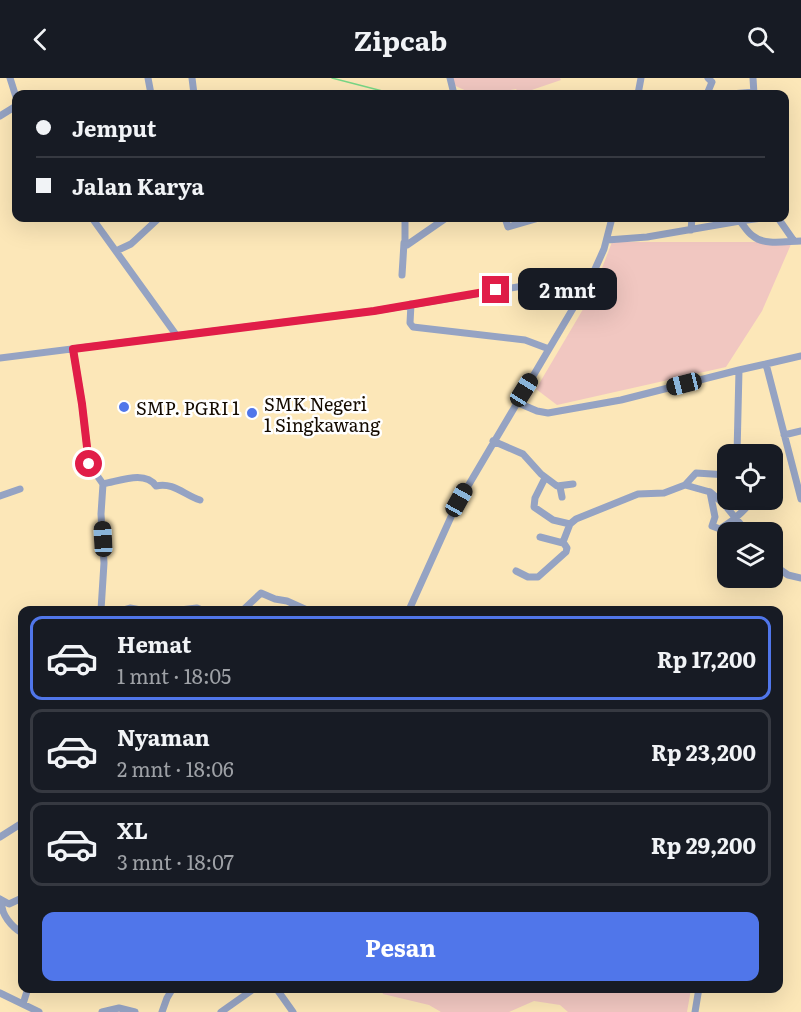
<!DOCTYPE html>
<html lang="id">
<head>
<meta charset="utf-8">
<style>
	:root { --surface:#171b24; --page:#242831; --text:#f1f3f6; --muted:#9ea1a6; --line:#363941; --accent:#5076ea }
	body { margin:0; font-family:Literata,serif; background:var(--page); color:var(--text); height:100vh; display:flex; flex-direction:column; font-size:22px; white-space:nowrap }
	* { box-sizing:border-box; margin:0 }
	p { font-size:20px; color:var(--muted) }
	.icon { flex:none; width:33px; height:33px; fill:none; stroke:currentColor; stroke-width:2; stroke-linecap:round; stroke-linejoin:round }
	.map { position:relative; flex:1; overflow:hidden }
	.side { position:absolute; left:18px; top:528px; width:765px; height:387px; display:flex; flex-direction:column; background:var(--surface); border-radius:12px; box-shadow:0 6px 24px #0002 }
	.side>* { flex:none }
	.guide { position:absolute; left:12px; top:12px; width:777px; height:132px; border-radius:12px; box-shadow:0 6px 24px #0002; display:grid; align-content:center; height:132px; padding:0 24px; background:var(--surface) }
	.buttons { position:absolute; left:717px; top:366px; display:grid; gap:12px }
	.buttons a { display:grid; place-items:center; width:66px; height:66px; border-radius:12px; background:var(--surface); box-shadow:0 6px 24px #0002; font-size:30px }
	.end { position:absolute; width:27px; height:27px; margin:-14px; border:8px solid #e11d48; background:#fff; box-shadow:0 0 0 3px #fff }
	.from { border-radius:50% }
	.bubble { position:absolute; height:42px; border-radius:12px; background:var(--surface); box-shadow:0 6px 24px #0002; font-size:20px; font-weight:700; line-height:42px; text-align:center }
	.car { position:absolute; width:18px; height:36px; margin:-18px -9px; border-radius:8px; box-shadow:0 0 4px 2px #0007; background:linear-gradient(#222 24%,#8ab4d8 0 40%,#222 0 76%,#8ab4d8 0 86%,#222 0) }
	.guide b { display:flex; align-items:center; gap:21px; height:57px; font-size:22px }
	.guide b+b { border-top:2px solid var(--line) }
	.guide i { width:15px; height:15px; background:var(--text) }
	ul { padding:10px 0 0; list-style:none }
	li { display:flex; align-items:center; gap:18px; height:84px; margin:0 12px 9px; padding:0 12px; border:3px solid var(--line); border-radius:12px }
	li div { flex:1 }
	li b { display:block; font-size:22px }
	li em { font-style:normal; font-weight:700 }
	li.on { border-color:var(--accent) }
	li>.icon { width:54px; height:54px; stroke-width:1.5 }
	.primary-button { display:flex; gap:12px; margin-top:auto; padding:12px 24px }
	.primary-button a { flex:1; height:69px; border-radius:12px; background:var(--accent); color:#fff; font-size:24px; font-weight:700; line-height:69px; text-align:center }
	header { display:flex; justify-content:space-between; align-items:center; height:78px; padding:0 24px; background:var(--surface); font-size:27px; font-weight:700 }
	.map>svg:first-child { display:block }
	.green { fill:#f1c7c1 }
	.lines { fill:none; stroke-linecap:round; stroke-linejoin:round }
	.stream { stroke:#79d886; stroke-width:1.5 }
	.minor { stroke:#95a3c3; stroke-width:7 }
	.route { stroke:#e11d48; stroke-width:8 }
	.poi-dot { fill:#5076ea; stroke:#fff; stroke-width:2 }
	.labels { text-anchor:middle; dominant-baseline:central; stroke-width:5; stroke-linejoin:round; paint-order:stroke }
	.poi-label { font-size:18px; fill:#150b00; stroke:#fff; text-anchor:start }
</style>
</head>
<body>
<header><svg class="icon" aria-label="back" viewBox="0 0 24 24"><path d="M15 5l-7 7 7 7"/></svg>Zipcab<svg class="icon" aria-label="search" viewBox="0 0 24 24"><circle cx="10" cy="10" r="6"/><path d="M15 15l6 6"/></svg></header>
<div class="map">
<svg width="801" height="934" viewBox="0 0 801 934">
	<rect width="100%" height="100%" fill="#fce7b8"/>
	<path class="green" d="M452 0H560L561 2 520 16 516 11C491 16 477 20 454 7Z
		M612 164H792L762 233 726 289 557 327 536 311 592 216Z
		M381 911V910L691 911 687 934H568L560 927 534 923 509 934H441L429 927 383 916Z"/>
	<g class="lines">
		<path class="stream" d="M332 0 394 16"/>
		<path class="minor" d="M10 0 16 19
			M148 0 151 16
			M192 0 194 16
			M450 0 454 16
			M753 0 754 16
			M638 16 641 0
			M707 16 712 4 708 0
			M731 16 754 14
			M0 38 16 28
			M92 140 177 258
			M405 140V166L407 167 446 140
			M505 140 508 149 539 140
			M778 140 794 163
			M740 143 762 140
			M691 152 692 140
			M607 162 647 159 740 143C744 148 748 155 753 158 765 168 787 163 801 163
			M116 173 131 166 159 140
			M402 197 404 165
			M411 226 410 245 413 249 525 262 549 271
			M73 271 82 326 89 386 103 406 101 436 104 485 101 532
			M0 280 374 233 577 199 591 200
			M766 286 801 278
			M739 292 766 286 801 421
			M516 324 537 333 548 335 621 322 739 292 737 376
			M784 357 801 353
			M493 363 523 376 541 396 557 408 573 406
			M728 397 696 395 685 407 710 414 715 439 712 448 720 451C733 443 744 433 753 422
			M545 400 535 420 534 429 553 442 570 446
			M103 406C120 403 145 392 156 408 174 404 184 417 200 422
			M560 409 562 419
			M710 414 724 426 747 454
			M0 418 20 411
			M737 422 744 432
			M540 459 563 465
			M772 486 788 497 801 500
			M516 493 528 499H538L566 474 567 470 563 464 570 446 576 441 638 416 664 415 685 407
			M123 532 130 530 141 532
			M180 532 197 530 202 532
			M243 532 261 515 275 521 287 523 307 532
			M409 532 455 430 591 200 604 171 612 140
			M0 759 22 745
			M0 821 9 826 22 820
			M2 823C0 836 12 849 22 855
			M276 910 293 934
			M0 915 39 934
			M23 926 28 910
			M102 934 119 930 135 934
			M162 934 167 920 173 910
			M221 934 255 910
			M695 934 699 910"/>
	</g>
	<g class="lines">
		<path class="route" d="M89 386 82 326 73 271 374 233 496 212"/>
	</g>
	<g class="poi-dot">
		<circle cx="124" cy="329" r="6"/>
		<circle cx="252" cy="335" r="6"/>
	</g>
	<g class="labels">
		<g class="poi-label">
			<text x="264" y="325">SMK Negeri<tspan x="264" dy="21">1 Singkawang</tspan></text>
			<text x="136" y="329">SMP. PGRI 1</text>
		</g>
	</g>
</svg>
<div class="buttons">
<a><svg class="icon" aria-label="locate" viewBox="0 0 24 24"><circle cx="12" cy="12" r="6"/><path d="M12 2v4M12 18v4M2 12h4M18 12h4"/></svg></a>
<a><svg class="icon" aria-label="layers" viewBox="0 0 24 24"><path d="M12 4l9 5-9 5-9-5zM3 14l9 5 9-5"/></svg></a>
</div>
<i class="end from" style="left:89px;top:386px"></i>
<i class="end" style="left:496px;top:212px"></i>
<div class="bubble" style="left:518px;top:190px;width:99px">2 mnt</div>
<i class="car" style="left:684px;top:306px;rotate:256deg"></i>
<i class="car" style="left:524px;top:312px;rotate:32deg"></i>
<i class="car" style="left:459px;top:422px;rotate:29deg"></i>
<i class="car" style="left:103px;top:461px;rotate:357deg"></i>
<div class="guide">
<b><i class="from"></i>Jemput</b>
<b><i></i>Jalan Karya</b>
</div>
<section class="side">
<ul>
<li class="on"><svg class="icon" aria-label="car" viewBox="0 0 24 24"><path d="M5 17H2v-5l4-1 3-4h7l3 4 3 1v5h-3M9 17h6M6 11h13"/><circle cx="7" cy="17" r="2"/><circle cx="17" cy="17" r="2"/></svg><div><b>Hemat</b><p>1 mnt · 18:05</p></div><em>Rp 17,200</em></li>
<li><svg class="icon" aria-label="car" viewBox="0 0 24 24"><path d="M5 17H2v-5l4-1 3-4h7l3 4 3 1v5h-3M9 17h6M6 11h13"/><circle cx="7" cy="17" r="2"/><circle cx="17" cy="17" r="2"/></svg><div><b>Nyaman</b><p>2 mnt · 18:06</p></div><em>Rp 23,200</em></li>
<li><svg class="icon" aria-label="car" viewBox="0 0 24 24"><path d="M5 17H2v-5l4-1 3-4h7l3 4 3 1v5h-3M9 17h6M6 11h13"/><circle cx="7" cy="17" r="2"/><circle cx="17" cy="17" r="2"/></svg><div><b>XL</b><p>3 mnt · 18:07</p></div><em>Rp 29,200</em></li>
</ul>
<div class="primary-button"><a>Pesan</a></div>
</section>
</div>
</body>
</html>
